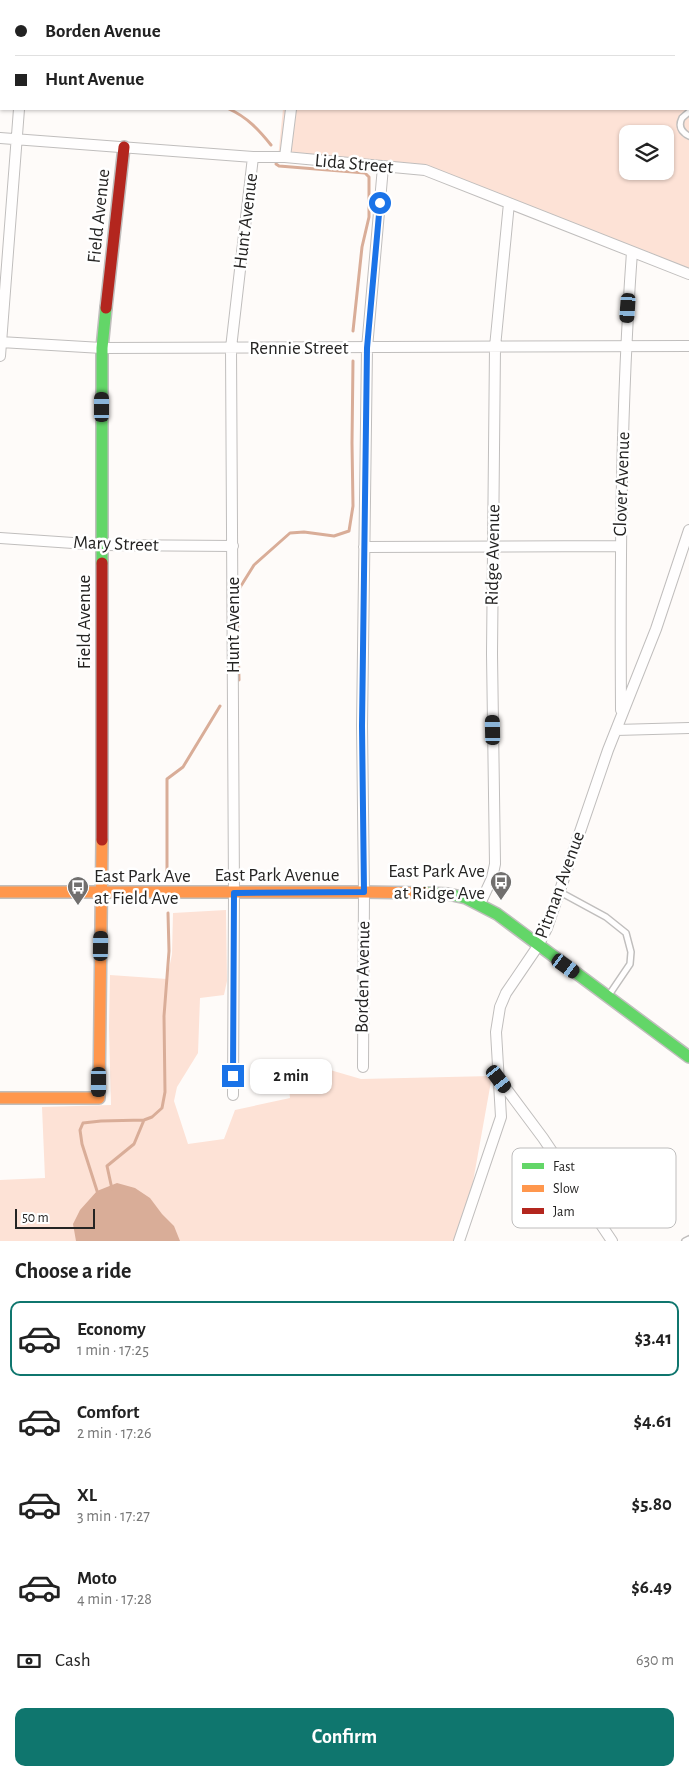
<!DOCTYPE html>
<html lang="en">
<head>
<meta charset="utf-8">
<style>
	:root { --surface:#fff; --page:#f2f2f2; --text:#222; --muted:#767676; --line:#e0e0e0; --accent:#0f766e }
	body { margin:0; font-family:"Alegreya Sans",sans-serif; background:var(--page); color:var(--text); height:100vh; display:flex; flex-direction:column; font-size:19px; white-space:nowrap }
	* { box-sizing:border-box; margin:0 }
	p { font-size:16px; color:var(--muted) }
	.icon { flex:none; width:28px; height:28px; fill:none; stroke:currentColor; stroke-width:2; stroke-linecap:round; stroke-linejoin:round }
	.map { position:relative; height:1241px; overflow:hidden }
	.side { display:flex; flex-direction:column; background:var(--surface); flex:1 }
	.side>* { flex:none }
	.banner { position:absolute; left:0px; top:0px; width:690px; height:110px; box-shadow:0 1px 4px #0004; display:grid; align-content:center; height:110px; padding:0 15px; background:var(--surface) }
	.fabs { position:absolute; left:619px; top:125px; display:grid; gap:10px }
	.fabs a { display:grid; place-items:center; width:55px; height:55px; border-radius:10px; background:var(--surface); box-shadow:0 1px 4px #0004; font-size:25px }
	.scale { position:absolute; left:15px; bottom:12px; width:80px; box-sizing:border-box; padding-left:5px; border:2px solid #252423; border-top:0; font-size:14px; line-height:18px; white-space:nowrap; color:#252423; -webkit-text-stroke:4px #fff; paint-order:stroke }
	.end { position:absolute; width:22px; height:22px; margin:-11px; border:6px solid #1a73e8; background:#fff; box-shadow:0 0 0 2px #fff }
	.from { border-radius:50% }
	.bubble { position:absolute; height:35px; border-radius:10px; background:var(--surface); box-shadow:0 1px 4px #0004; font-size:16px; font-weight:700; line-height:35px; text-align:center }
	.car { position:absolute; width:15px; height:30px; margin:-15px -8px; border-radius:6px; box-shadow:0 0 4px 1px #0007; background:linear-gradient(#222 24%,#8ab4d8 0 40%,#222 0 76%,#8ab4d8 0 86%,#222 0) }
	.banner b { display:flex; align-items:center; gap:18px; height:48px; font-size:19px }
	.banner b+b { border-top:1px solid var(--line) }
	.banner i { width:12px; height:12px; background:var(--text) }
	ul { padding:0; list-style:none }
	li { display:flex; align-items:center; gap:15px; height:75px; margin:0 10px 8px; padding:0 5px; border:2px solid transparent; border-radius:10px }
	li div { flex:1 }
	li b { display:block; font-size:19px }
	li em { font-style:normal; font-weight:700 }
	li.current { border-color:var(--accent) }
	li>.icon { width:45px; height:45px; stroke-width:1.5 }
	h2 { padding:0 15px; font-size:22px; line-height:60px }
	.pay { display:flex; align-items:center; gap:12px; height:55px; padding:0 15px; font-size:19px }
	.pay p { margin-inline-start:auto }
	.primary-button { display:flex; gap:10px; margin-top:auto; padding:10px 15px }
	.primary-button a { flex:1; height:58px; border-radius:10px; background:var(--accent); color:#fff; font-size:20px; font-weight:700; line-height:58px; text-align:center }
	.map>svg:first-child { display:block }
	.green { fill:#fde2d6; fill-rule:evenodd }
	.water { fill:#d9ad98 }
	.lines { fill:none; stroke-linecap:round; stroke-linejoin:round }
	.stream { stroke:#d9ad98; stroke-width:3 }
	.lane-casing { stroke:#c0bebd; stroke-width:8 }
	.street-casing { stroke:#c0bebd; stroke-width:12 }
	.fast-casing { stroke:#c0bebd; stroke-width:14 }
	.slow-casing { stroke:#c0bebd; stroke-width:14 }
	.jam-casing { stroke:#c0bebd; stroke-width:14 }
	.lane { stroke:#fffefe; stroke-width:5 }
	.street { stroke:#fffefe; stroke-width:10 }
	.fast { stroke:#63d668; stroke-width:11 }
	.slow { stroke:#ff974d; stroke-width:11 }
	.jam { stroke:#b3261e; stroke-width:11 }
	.route { stroke:#1a73e8; stroke-width:6 }
	.labels { text-anchor:middle; dominant-baseline:central; stroke-width:5; stroke-linejoin:round; paint-order:stroke }
	.street-label { font-size:19px; fill:#252423; stroke:#fff }
	.poi-label { font-size:19px; fill:#252423; stroke:#fff; text-anchor:end }
	.key { fill:#fff; stroke:#bebdbd; stroke-width:1 }
	.key-label { font-size:14px; fill:#252423 }
</style>
</head>
<body>
<div class="map">
<svg width="689" height="1241" viewBox="0 0 689 1241">
	<rect width="100%" height="100%" fill="#fefbf9"/>
	<path class="green" d="M294 0H689V274L433 171 278 158 283 109H689V1H294ZM628 134H665V171H628Z
		M226 910 227 981 224 995 200 998 198 1053 177 1087 174 1101 188 1144 224 1139 235 1110 290 1098 287 1070 313 1065 361 1079 492 1076 469 1204 455 1241H0V1180L45 1178 42 1107 111 1105 109 1028 110 975 167 979 172 954 173 913Z"/>
	<path class="water" d="M117 1183 135 1188 150 1198 162 1214 174 1226 180 1241H76L73 1224 80 1210 97 1191Z"/>
	<g class="lines">
		<path class="stream" d="M133 1V0
			M229 109C247 117 259 130 271 145
			M276 164 279 166 365 173 369 177V217L362 247 353 331
			M239 680 237 600 239 589 254 565 290 533 304 532 334 536 349 531 353 506 352 443 353 361
			M167 876V779L183 767 220 706
			M112 1189 107 1166 134 1144 144 1120
			M98 1194 82 1144 80 1130 83 1123 101 1121 144 1120 152 1117 162 1108 165 1092 164 1016 169 951 168 913"/>
		<g class="lane-casing">
			<path id="lane" d="M628 0 642 1
				M517 1V0
				M689 112 682 118C678 126 681 132 689 136
				M560 892 606 917 626 933 631 952 630 964 609 995
				M685 1241 689 1239"/>
		</g>
		<g class="street-casing">
			<path id="street" d="M29 1V0
				M300 1V0
				M0 138 253 157H285L425 170 689 274
				M285 157 291 109
				M0 342 102 348 689 346
				M0 356 19 109
				M0 538 102 545 233 546
				M364 547 620 546
				M621 710C620 557 621 404 632 252
				M616 730 689 728
				M480 904 492 878 495 864 492 654 495 347 509 203
				M363 1067 364 892 362 726 367 348 383 167
				M499 1079 543 1138 612 1241
				M233 1095 234 893 231 348 253 157
				M459 1241 501 1117 496 1032 500 1007 506 993 538 946 547 928 608 750 656 629 689 530"/>
		</g>
		<g class="fast-casing">
			<path id="fast" d="M102 563V348L106 308
				M426 893 448 894 466 898 497 914 689 1057"/>
		</g>
		<g class="slow-casing">
			<path id="slow" d="M0 892H364L426 893
				M0 1098H99L102 840"/>
		</g>
		<g class="jam-casing">
			<path id="jam" d="M106 308 124 147
				M102 563V840"/>
		</g>
		<use href="#lane" class="lane"/>
		<use href="#street" class="street"/>
		<use href="#fast" class="fast"/>
		<use href="#slow" class="slow"/>
		<use href="#jam" class="jam"/>
	</g>
	<g class="lines">
		<path class="route" d="M233 1076 234 893 364 892 362 726 367 348 380 203"/>
	</g>
	<defs>
		<g id="bus-pin" transform="scale(1.125)"><path d="M0 17L-7.5 6A9.5 9.5 0 1 1 7.5 6Z" fill="#716f6e" stroke="#fff"/><path d="M-5-6H5V4H4V6H2V4H-2V6H-4V4H-5ZM-3.5-4V0h7V-4ZM-3.5 1.2v1.5H-2V1.2ZM2 1.2v1.5H3.5V1.2Z" fill="#fff"/></g>
	</defs>
	<g fill-rule="evenodd">
		<use href="#bus-pin" x="501" y="882"/>
		<use href="#bus-pin" x="78" y="887"/>
	</g>
	<g class="labels">
		<g class="street-label">
			<text transform="translate(354 164) rotate(5)">Lida Street</text>
			<text transform="translate(99 216) rotate(-84)">Field Avenue</text>
			<text transform="translate(246 221) rotate(-83)">Hunt Avenue</text>
			<text x="299" y="348">Rennie Street</text>
			<text transform="translate(622 484) rotate(-88)">Clover Avenue</text>
			<text transform="translate(116 544) rotate(2)">Mary Street</text>
			<text transform="translate(493 555) rotate(-89)">Ridge Avenue</text>
			<text transform="translate(84 622) rotate(-90)">Field Avenue</text>
			<text transform="translate(233 625) rotate(-90)">Hunt Avenue</text>
			<text x="277" y="875">East Park Avenue</text>
			<text transform="translate(560 885) rotate(-70)">Pitman Avenue</text>
			<text transform="translate(363 977) rotate(-89)">Borden Avenue</text>
		</g>
		<g class="poi-label">
			<text x="485" y="871">East Park Ave<tspan x="485" dy="22">at Ridge Ave</tspan></text>
			<text x="94" y="876" text-anchor="start">East Park Ave<tspan x="94" dy="22">at Field Ave</tspan></text>
		</g>
	</g>
	<rect x="512" y="1148" width="164" height="80" rx="8" class="key"/>
	<rect x="522" y="1163" width="22" height="6" fill="#63d668"/>
	<rect x="522" y="1185" width="22" height="7" fill="#ff974d"/>
	<rect x="522" y="1208" width="22" height="6" fill="#b3261e"/>
	<g class="key-label">
		<text x="553" y="1171">Fast</text>
		<text x="553" y="1193">Slow</text>
		<text x="553" y="1216">Jam</text>
	</g>
</svg>
<div class="fabs">
<a><svg class="icon" aria-label="layers" viewBox="0 0 24 24"><path d="M12 4l9 5-9 5-9-5zM3 14l9 5 9-5"/></svg></a>
</div>
<div class="scale">50 m</div>
<i class="end from" style="left:380px;top:203px"></i>
<i class="end" style="left:233px;top:1076px"></i>
<div class="bubble" style="left:250px;top:1059px;width:82px">2 min</div>
<i class="car" style="left:628px;top:308px;rotate:184deg"></i>
<i class="car" style="left:102px;top:407px;rotate:0deg"></i>
<i class="car" style="left:493px;top:730px;rotate:359deg"></i>
<i class="car" style="left:101px;top:946px;rotate:1deg"></i>
<i class="car" style="left:566px;top:966px;rotate:126deg"></i>
<i class="car" style="left:499px;top:1079px;rotate:143deg"></i>
<i class="car" style="left:99px;top:1082px;rotate:180deg"></i>
<div class="banner">
<b><i class="from"></i>Borden Avenue</b>
<b><i></i>Hunt Avenue</b>
</div>
</div>
<section class="side">
<h2>Choose a ride</h2>
<ul>
<li class="current"><svg class="icon" aria-label="car" viewBox="0 0 24 24"><path d="M5 17H2v-5l4-1 3-4h7l3 4 3 1v5h-3M9 17h6M6 11h13"/><circle cx="7" cy="17" r="2"/><circle cx="17" cy="17" r="2"/></svg><div><b>Economy</b><p>1 min · 17:25</p></div><em>$3.41</em></li>
<li><svg class="icon" aria-label="car" viewBox="0 0 24 24"><path d="M5 17H2v-5l4-1 3-4h7l3 4 3 1v5h-3M9 17h6M6 11h13"/><circle cx="7" cy="17" r="2"/><circle cx="17" cy="17" r="2"/></svg><div><b>Comfort</b><p>2 min · 17:26</p></div><em>$4.61</em></li>
<li><svg class="icon" aria-label="car" viewBox="0 0 24 24"><path d="M5 17H2v-5l4-1 3-4h7l3 4 3 1v5h-3M9 17h6M6 11h13"/><circle cx="7" cy="17" r="2"/><circle cx="17" cy="17" r="2"/></svg><div><b>XL</b><p>3 min · 17:27</p></div><em>$5.80</em></li>
<li><svg class="icon" aria-label="car" viewBox="0 0 24 24"><path d="M5 17H2v-5l4-1 3-4h7l3 4 3 1v5h-3M9 17h6M6 11h13"/><circle cx="7" cy="17" r="2"/><circle cx="17" cy="17" r="2"/></svg><div><b>Moto</b><p>4 min · 17:28</p></div><em>$6.49</em></li>
</ul>
<div class="pay"><svg class="icon" aria-label="cash" viewBox="0 0 24 24"><path d="M3 7h18v10H3z"/><circle cx="12" cy="12" r="2"/></svg>Cash<p>630 m</p></div>
<div class="primary-button"><a>Confirm</a></div>
</section>
</body>
</html>
